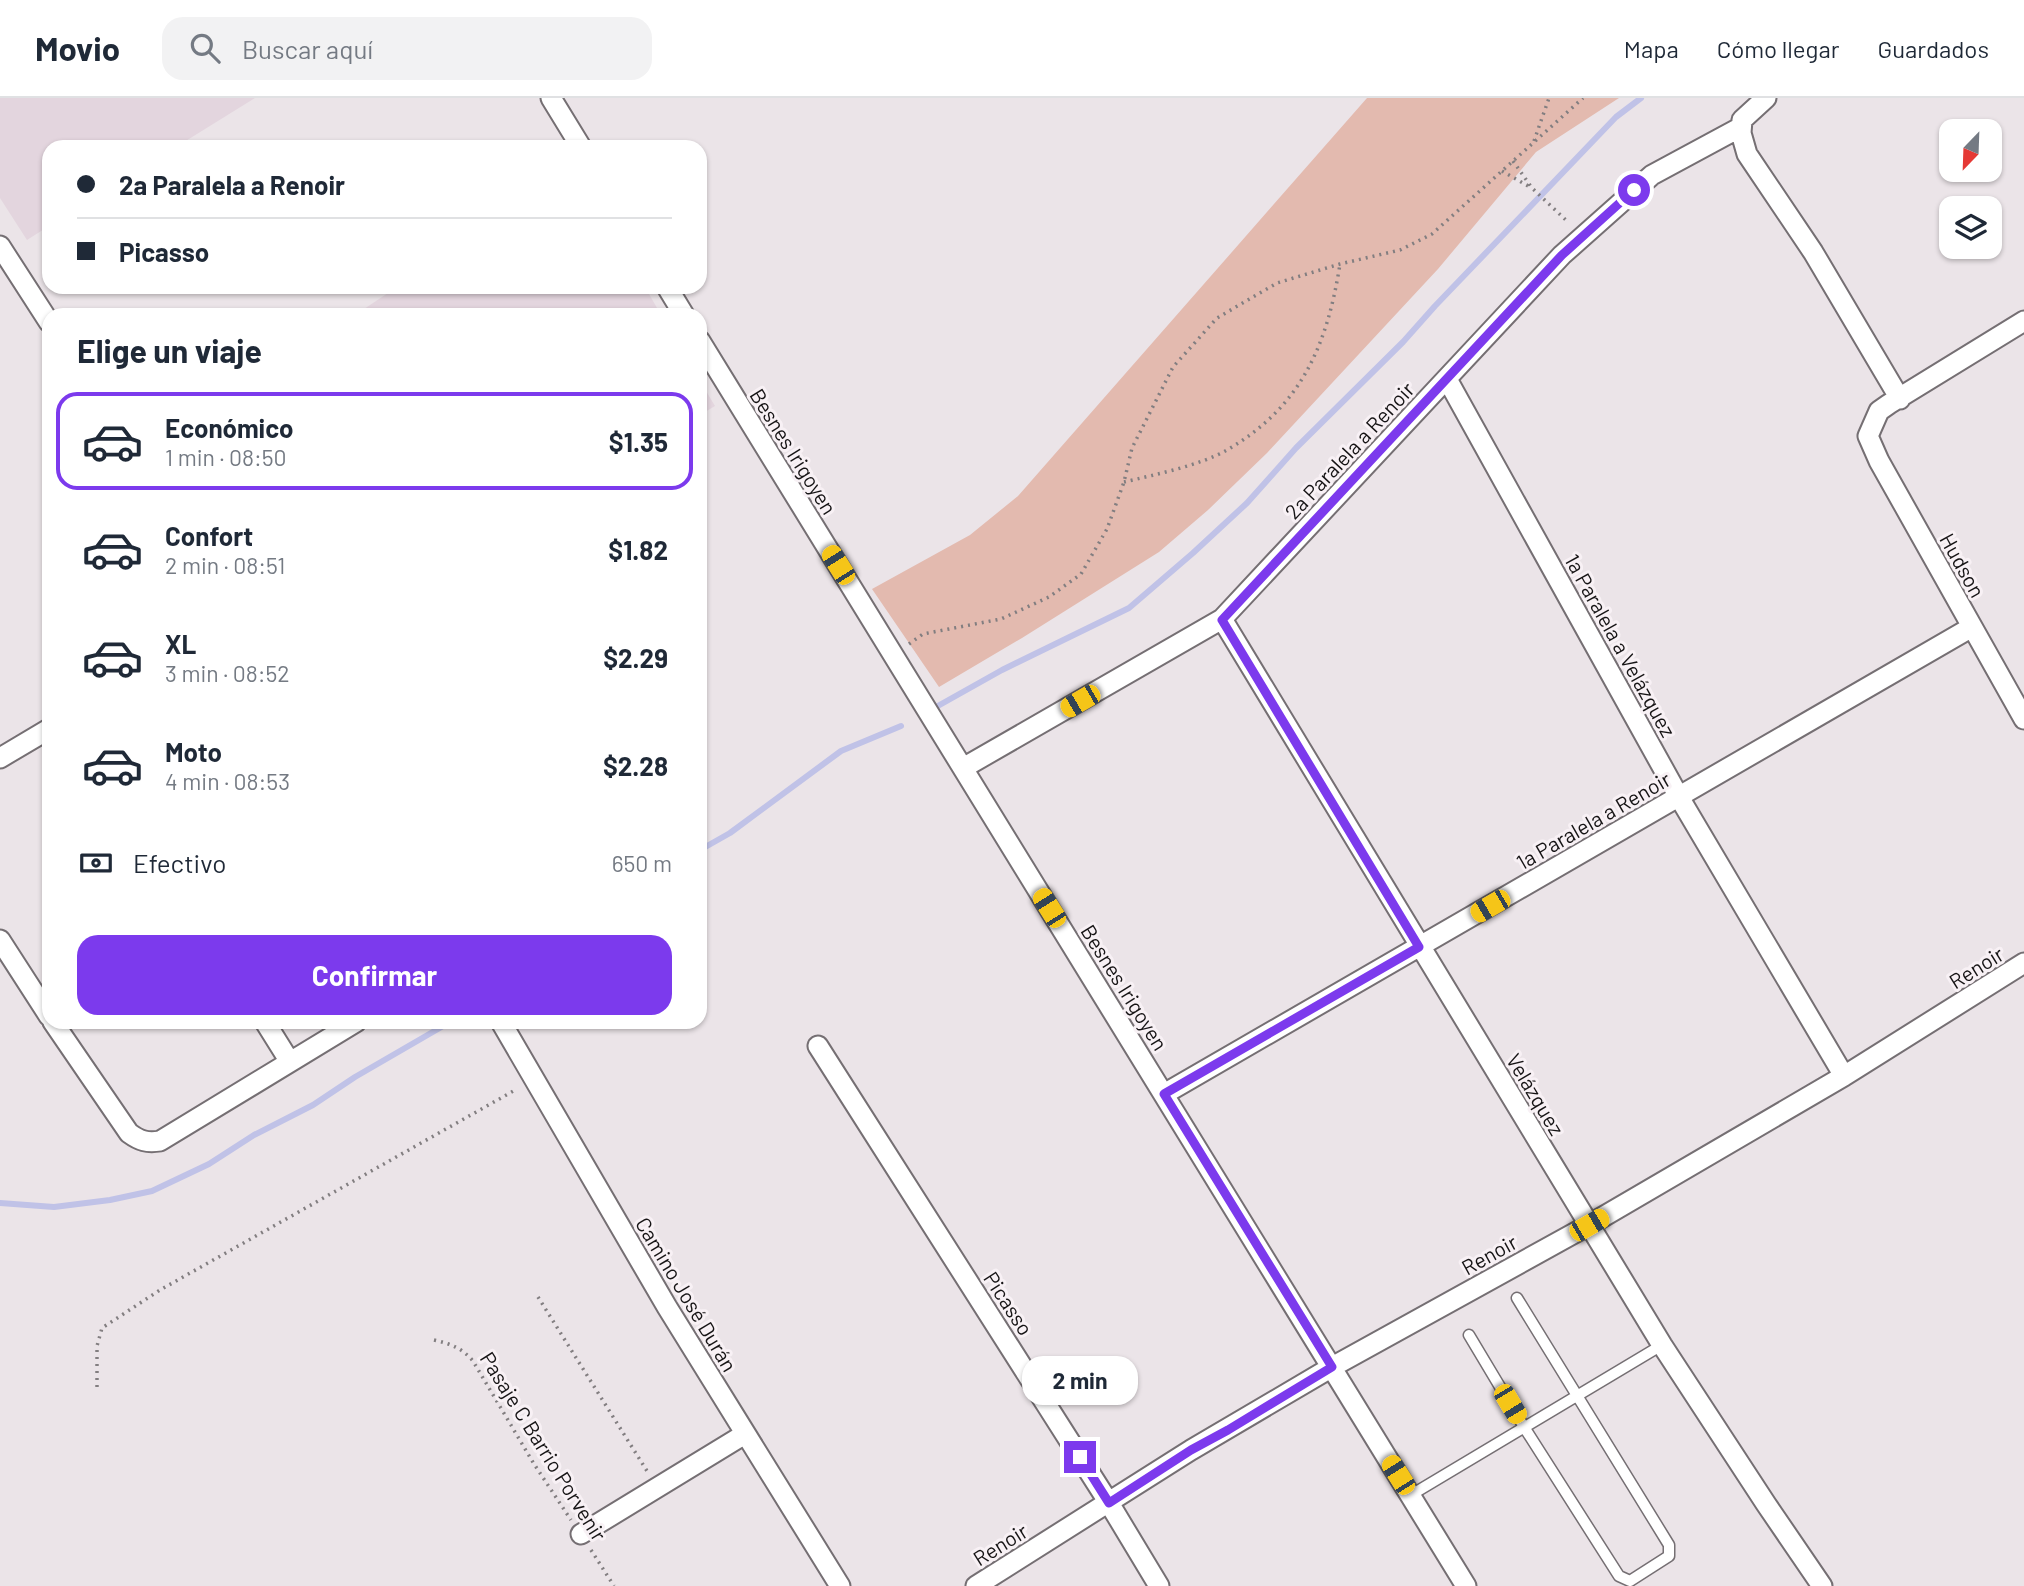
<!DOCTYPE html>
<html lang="es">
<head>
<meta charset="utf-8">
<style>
	:root { --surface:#fff; --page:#f2f2f3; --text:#1f2937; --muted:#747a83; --line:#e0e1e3; --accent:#7c3aed }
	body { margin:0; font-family:Barlow,sans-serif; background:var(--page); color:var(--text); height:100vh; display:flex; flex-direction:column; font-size:26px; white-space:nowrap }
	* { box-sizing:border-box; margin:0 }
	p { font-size:23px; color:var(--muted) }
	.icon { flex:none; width:38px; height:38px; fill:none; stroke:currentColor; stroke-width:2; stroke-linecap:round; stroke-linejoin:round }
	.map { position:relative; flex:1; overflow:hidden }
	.sheet { position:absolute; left:42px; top:210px; width:665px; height:721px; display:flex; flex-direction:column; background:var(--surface); border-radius:21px; box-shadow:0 2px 5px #0004 }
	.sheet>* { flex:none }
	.guide { position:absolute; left:42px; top:42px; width:665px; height:154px; border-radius:21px; box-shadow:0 2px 5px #0004; display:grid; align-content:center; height:154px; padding:0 35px; background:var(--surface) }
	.needle { width:46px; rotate:203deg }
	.fabs { position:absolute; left:1939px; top:21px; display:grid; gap:14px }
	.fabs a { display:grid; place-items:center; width:63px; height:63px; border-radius:14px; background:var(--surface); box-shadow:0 2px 5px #0004; font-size:35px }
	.end { position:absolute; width:32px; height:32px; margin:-16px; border:9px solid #7c3aed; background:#fff; box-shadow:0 0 0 4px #fff }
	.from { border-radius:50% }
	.bubble { position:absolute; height:49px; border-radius:21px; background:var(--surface); box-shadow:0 2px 5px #0004; font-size:23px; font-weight:700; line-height:49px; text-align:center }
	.car { position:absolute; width:21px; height:42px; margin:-21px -10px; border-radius:9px; box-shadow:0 0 5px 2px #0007; background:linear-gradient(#f5c518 24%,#345 0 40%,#f5c518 0 76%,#345 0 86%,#f5c518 0) }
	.guide b { display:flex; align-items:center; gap:24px; height:66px; font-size:26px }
	.guide b+b { border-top:2px solid var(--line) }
	.guide i { width:18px; height:18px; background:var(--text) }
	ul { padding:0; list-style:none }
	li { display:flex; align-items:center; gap:21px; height:98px; margin:0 14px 10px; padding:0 21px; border:4px solid transparent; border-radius:21px }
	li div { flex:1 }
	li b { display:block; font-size:26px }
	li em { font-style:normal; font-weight:700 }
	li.on { border-color:var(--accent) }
	li>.icon { width:63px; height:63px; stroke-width:1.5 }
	h2 { padding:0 35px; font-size:32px; line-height:84px }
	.pay { display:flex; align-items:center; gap:18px; height:77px; padding:0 35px; font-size:26px }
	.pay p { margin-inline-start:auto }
	.button { display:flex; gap:14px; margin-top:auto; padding:14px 35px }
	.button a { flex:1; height:80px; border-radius:21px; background:var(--accent); color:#fff; font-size:28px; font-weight:700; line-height:80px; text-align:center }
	header { display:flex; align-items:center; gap:42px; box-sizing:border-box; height:98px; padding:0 35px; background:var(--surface); border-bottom:2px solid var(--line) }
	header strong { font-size:33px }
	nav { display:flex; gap:38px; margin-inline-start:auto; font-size:24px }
	.search { width:490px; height:63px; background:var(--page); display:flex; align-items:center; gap:18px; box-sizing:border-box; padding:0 24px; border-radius:21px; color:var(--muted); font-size:26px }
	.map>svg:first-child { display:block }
	.built { fill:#e3d5de }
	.green { fill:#e3baaf }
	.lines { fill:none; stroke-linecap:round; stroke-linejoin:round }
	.stream { stroke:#c0c2e7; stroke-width:6 }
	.service-casing { stroke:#756f73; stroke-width:13 }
	.minor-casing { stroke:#756f73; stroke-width:23 }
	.path { stroke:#827e80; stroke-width:3.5; stroke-dasharray:2 5; stroke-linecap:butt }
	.service { stroke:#fff; stroke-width:10 }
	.minor { stroke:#fff; stroke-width:19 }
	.route { stroke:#7c3aed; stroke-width:9 }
	.labels { text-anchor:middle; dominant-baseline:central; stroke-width:6; stroke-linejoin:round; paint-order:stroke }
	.street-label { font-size:21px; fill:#161415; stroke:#f8f1f5 }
</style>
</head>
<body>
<header>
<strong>Movio</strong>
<div class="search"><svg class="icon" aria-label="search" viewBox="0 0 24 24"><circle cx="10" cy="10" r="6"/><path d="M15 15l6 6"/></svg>Buscar aquí</div>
<nav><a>Mapa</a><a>Cómo llegar</a><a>Guardados</a></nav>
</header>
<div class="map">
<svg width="2024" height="1488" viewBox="0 0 2024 1488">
	<rect width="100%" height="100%" fill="#ebe4e8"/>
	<path class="built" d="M0 0H255L176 49H49V128L27 142 0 100Z
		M397 189H645L661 217H355Z
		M700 283 715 308 700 317Z"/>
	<path class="green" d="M1367 0H1619L1536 54 1438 171 1267 355 1208 412 1159 454 1022 540 939 589 872 491 970 437 1018 398Z"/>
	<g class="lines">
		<path class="stream" d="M936 609 1002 572 1129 510 1193 455 1247 405 1296 350 1403 244 1435 208 1616 19 1641 0
			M700 752 730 735 841 653 901 628
			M0 1105 54 1109 110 1102 152 1093 209 1066 254 1037 313 1007 355 979 450 924"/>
		<g class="service-casing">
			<path id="service" d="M1469 1237 1524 1329 1619 1478 1630 1483 1669 1458V1447L1517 1200
				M1411 1397 1662 1247"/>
		</g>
		<g class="minor-casing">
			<path id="minor" d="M551 0 581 49
				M1766 0 1742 22 1741 35 1747 56 1813 154 1900 301
				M0 148 49 224
				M667 189 684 217
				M2024 223 1889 306 1879 313 1868 338 1879 363 2024 621
				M700 243 1466 1488
				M1447 281 1679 699 1844 978
				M1222 521 1662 1247 1766 1406 1822 1488
				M0 660 49 631
				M963 670 1222 521 1562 157 1652 77 1741 29
				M0 842 49 918
				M53 924 129 1035C140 1043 147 1045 160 1043L356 924
				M265 924 290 964
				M501 924 667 1209 840 1488
				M818 948 1109 1405 1159 1488
				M1164 996 1972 529
				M581 1436 745 1336
				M976 1488 1191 1352 1332 1269 1589 1127 1844 978 2024 865"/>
		</g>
		<path class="path" d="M1534 43 1549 0
			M1513 63 1532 90 1569 125
			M1502 73 1530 89
			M1124 384C1154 377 1201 367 1227 352 1301 309 1327 248 1340 166
			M909 546 923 536 1001 521 1049 499 1081 476 1107 431 1124 384 1132 350 1173 269 1217 220 1277 185 1340 166 1400 152 1432 136 1583 0
			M538 1199 647 1373
			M434 1242C451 1246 462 1250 473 1263L534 1366 571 1422
			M97 1289V1248L102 1230 160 1192 517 991
			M591 1452 614 1488"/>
		<use href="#service" class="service"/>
		<use href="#minor" class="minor"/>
	</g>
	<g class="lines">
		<path class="route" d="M1080 1359 1109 1405 1191 1352 1228 1332 1332 1269 1164 996 1419 849 1222 522 1562 157 1634 92"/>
	</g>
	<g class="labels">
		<g class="street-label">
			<text transform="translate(1349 352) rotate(-47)">2a Paralela a Renoir</text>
			<text transform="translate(794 353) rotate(58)">Besnes Irigoyen</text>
			<text transform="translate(1963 467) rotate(61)">Hudson</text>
			<text transform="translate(1621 547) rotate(61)">1a Paralela a Velázquez</text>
			<text transform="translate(1593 722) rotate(-30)">1a Paralela a Renoir</text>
			<text transform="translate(1976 869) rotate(-32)">Renoir</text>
			<text transform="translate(1125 889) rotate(58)">Besnes Irigoyen</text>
			<text transform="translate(1536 996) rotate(59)">Velázquez</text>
			<text transform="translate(1489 1156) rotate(-29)">Renoir</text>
			<text transform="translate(687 1196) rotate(59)">Camino José Durán</text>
			<text transform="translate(1009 1205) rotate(57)">Picasso</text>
			<text transform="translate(544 1348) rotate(58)">Pasaje C Barrio Porvenir</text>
			<text transform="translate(1000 1446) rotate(-32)">Renoir</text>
		</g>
	</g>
</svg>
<div class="fabs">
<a><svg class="needle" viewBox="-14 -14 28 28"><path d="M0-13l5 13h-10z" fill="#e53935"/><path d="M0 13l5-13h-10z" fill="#747a83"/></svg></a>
<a><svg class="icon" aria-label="layers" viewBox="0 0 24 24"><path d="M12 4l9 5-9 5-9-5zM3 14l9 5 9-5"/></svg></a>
</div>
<i class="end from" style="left:1634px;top:92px"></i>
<i class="end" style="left:1080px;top:1359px"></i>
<div class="bubble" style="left:1022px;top:1258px;width:116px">2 min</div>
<i class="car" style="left:838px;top:467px;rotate:328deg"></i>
<i class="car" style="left:1080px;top:603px;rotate:240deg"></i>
<i class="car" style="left:1490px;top:808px;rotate:240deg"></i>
<i class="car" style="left:1049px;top:810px;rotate:328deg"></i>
<i class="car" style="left:1589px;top:1127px;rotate:60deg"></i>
<i class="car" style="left:1510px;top:1306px;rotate:149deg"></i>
<i class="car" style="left:1398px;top:1377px;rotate:328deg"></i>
<div class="guide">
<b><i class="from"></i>2a Paralela a Renoir</b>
<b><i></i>Picasso</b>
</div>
<section class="sheet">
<h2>Elige un viaje</h2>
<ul>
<li class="on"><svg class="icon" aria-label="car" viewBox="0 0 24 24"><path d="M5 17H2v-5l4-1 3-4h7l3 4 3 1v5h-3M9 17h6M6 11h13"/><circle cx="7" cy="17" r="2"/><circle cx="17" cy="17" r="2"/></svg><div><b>Económico</b><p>1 min · 08:50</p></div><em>$1.35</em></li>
<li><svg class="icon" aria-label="car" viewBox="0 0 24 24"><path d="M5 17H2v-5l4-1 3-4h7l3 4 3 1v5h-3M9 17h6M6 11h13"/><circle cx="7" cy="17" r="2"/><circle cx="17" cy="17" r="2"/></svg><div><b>Confort</b><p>2 min · 08:51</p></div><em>$1.82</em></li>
<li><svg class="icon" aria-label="car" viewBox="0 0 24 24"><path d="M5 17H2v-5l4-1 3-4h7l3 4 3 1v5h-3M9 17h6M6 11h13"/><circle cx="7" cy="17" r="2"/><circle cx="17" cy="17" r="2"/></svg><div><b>XL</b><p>3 min · 08:52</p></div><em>$2.29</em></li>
<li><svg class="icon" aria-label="car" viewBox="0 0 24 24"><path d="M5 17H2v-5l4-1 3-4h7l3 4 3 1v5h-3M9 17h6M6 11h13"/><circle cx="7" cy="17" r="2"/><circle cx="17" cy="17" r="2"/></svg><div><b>Moto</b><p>4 min · 08:53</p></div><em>$2.28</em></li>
</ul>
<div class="pay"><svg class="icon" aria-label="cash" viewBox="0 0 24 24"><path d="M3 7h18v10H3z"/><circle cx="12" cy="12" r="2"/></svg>Efectivo<p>650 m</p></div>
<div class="button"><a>Confirmar</a></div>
</section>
</div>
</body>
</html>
